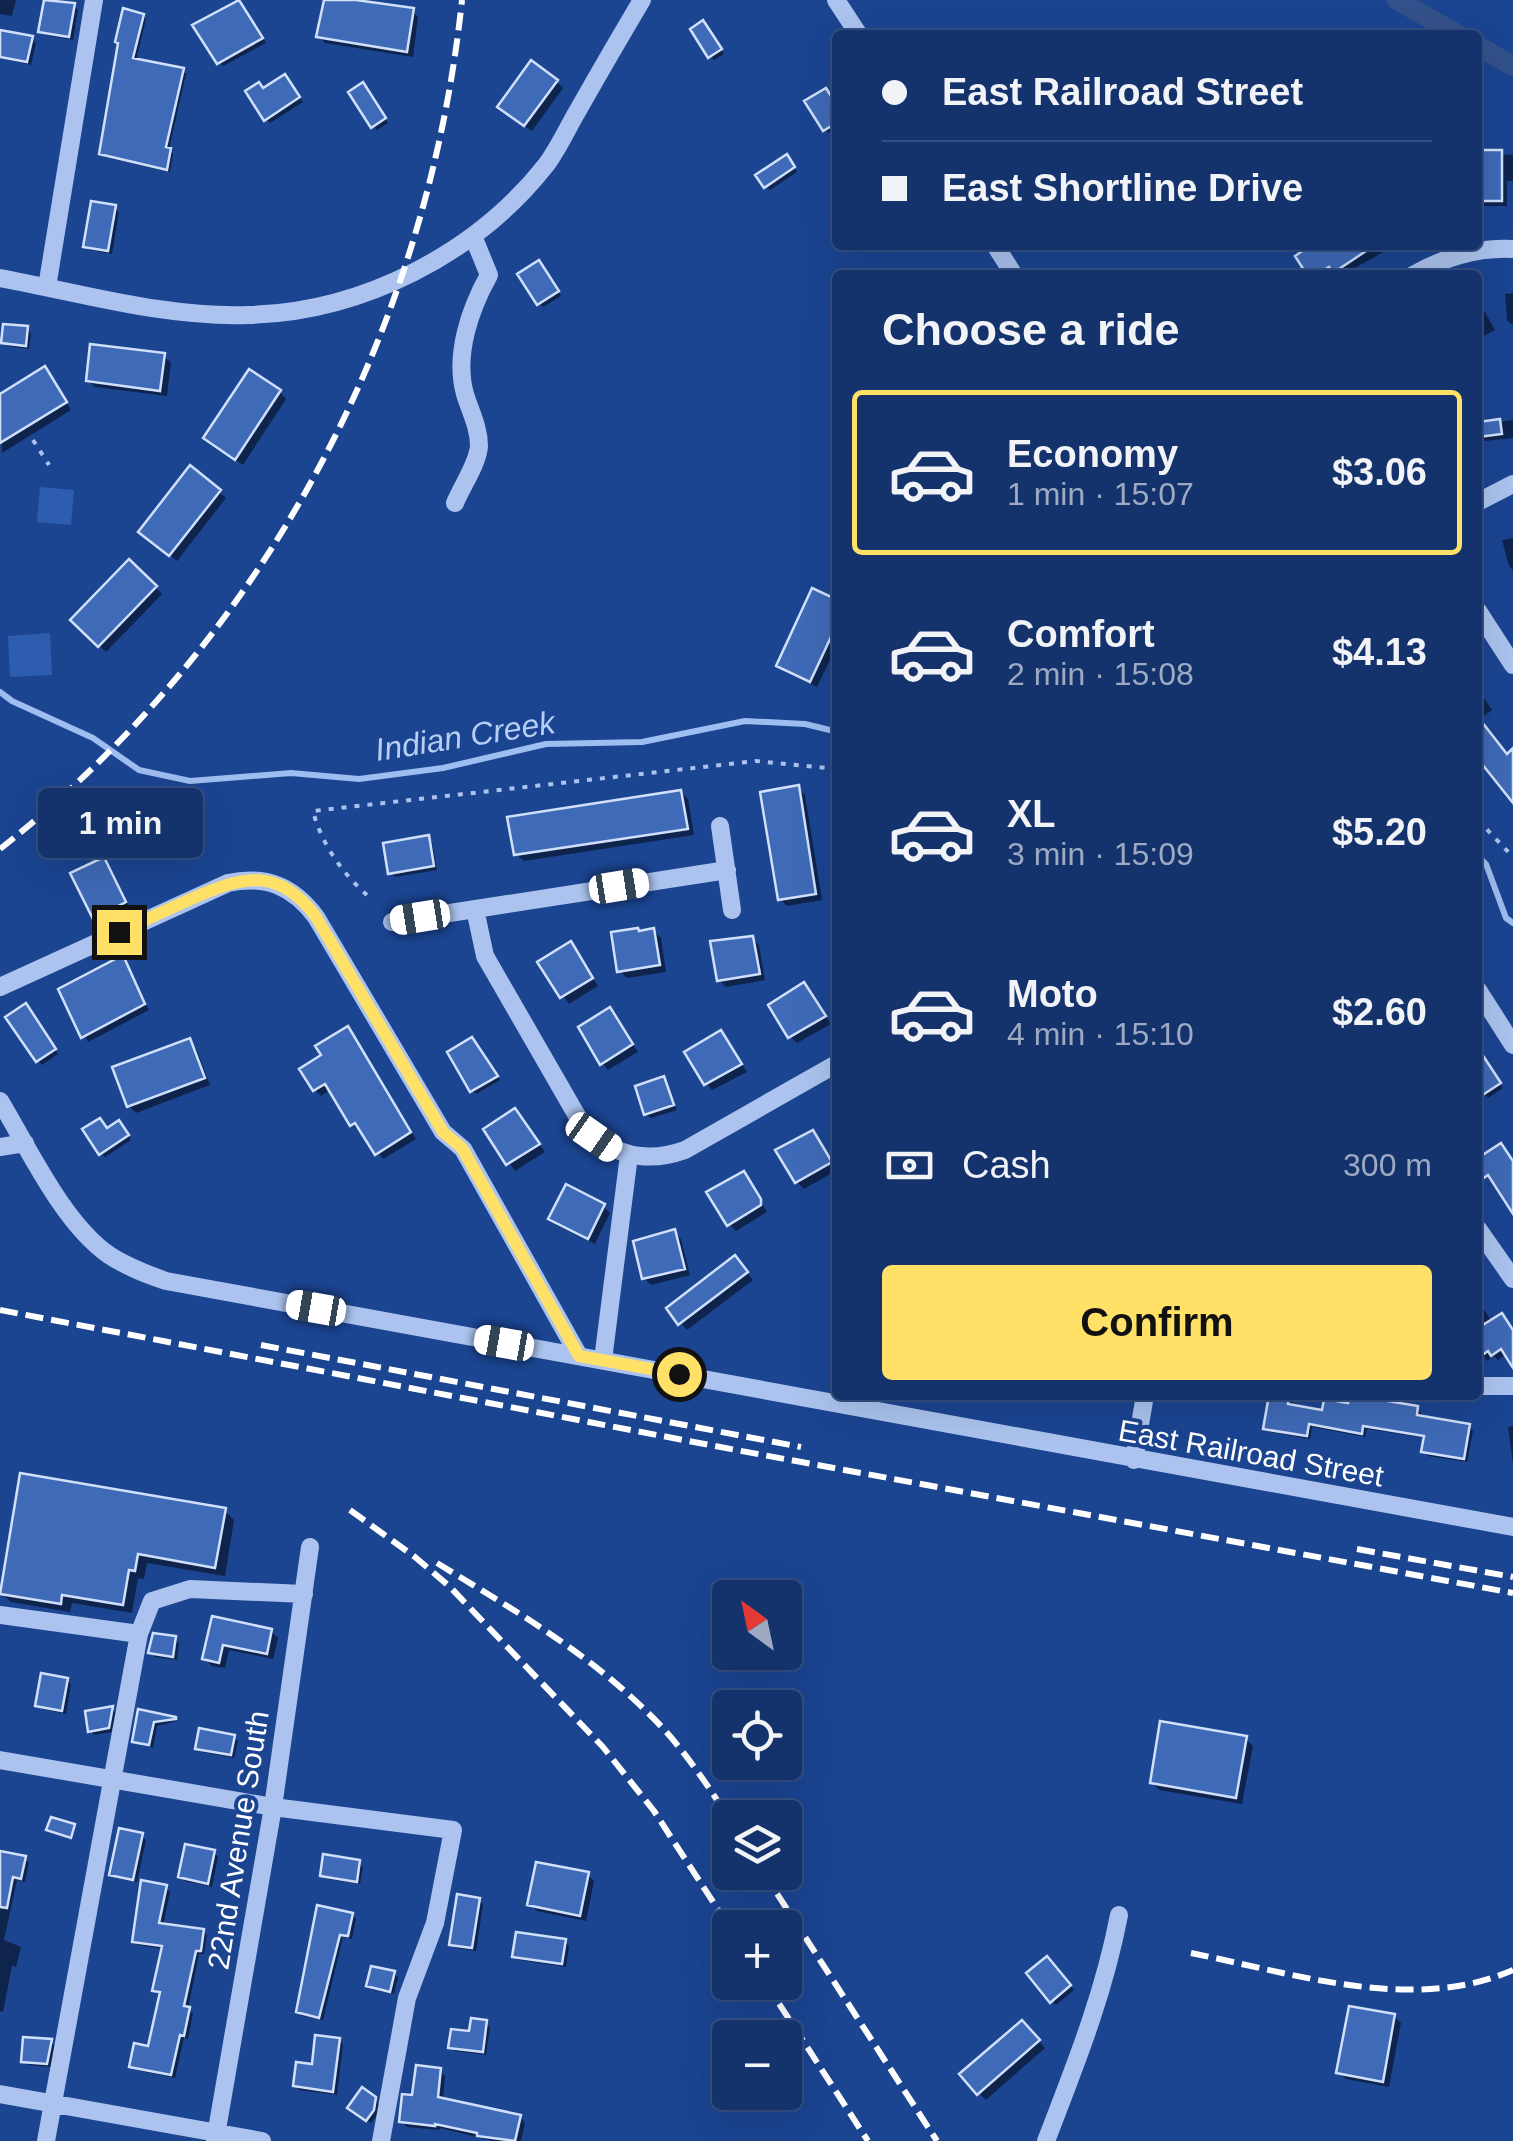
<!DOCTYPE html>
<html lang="en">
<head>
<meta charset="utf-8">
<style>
	:root { --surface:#14336d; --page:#1d3b72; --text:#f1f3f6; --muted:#9daac2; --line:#334e80; --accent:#ffe168 }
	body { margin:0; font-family:Arial,sans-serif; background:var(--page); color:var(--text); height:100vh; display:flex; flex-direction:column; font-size:38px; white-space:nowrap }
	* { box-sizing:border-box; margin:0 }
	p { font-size:32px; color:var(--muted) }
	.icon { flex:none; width:55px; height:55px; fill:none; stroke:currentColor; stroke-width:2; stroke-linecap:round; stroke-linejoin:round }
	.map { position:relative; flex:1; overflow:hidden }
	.side { position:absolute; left:832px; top:270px; width:650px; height:1130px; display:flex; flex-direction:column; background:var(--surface); border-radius:10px; box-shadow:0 10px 40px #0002,0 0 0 2px var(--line) }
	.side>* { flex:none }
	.hud { position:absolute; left:832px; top:30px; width:650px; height:220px; border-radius:10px; box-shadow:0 10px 40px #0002,0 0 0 2px var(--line); display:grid; align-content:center; height:220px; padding:0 50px; background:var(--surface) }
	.needle { width:65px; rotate:327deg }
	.buttons { position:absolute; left:712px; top:1580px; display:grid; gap:20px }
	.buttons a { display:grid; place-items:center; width:90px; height:90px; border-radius:10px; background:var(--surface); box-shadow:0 10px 40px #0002,0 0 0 2px var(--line); font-size:50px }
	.end { position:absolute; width:45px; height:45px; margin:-22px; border:12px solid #ffe168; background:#111; box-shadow:0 0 0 5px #111 }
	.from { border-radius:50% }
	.bubble { position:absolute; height:70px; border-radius:10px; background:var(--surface); box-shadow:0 10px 40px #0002,0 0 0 2px var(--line); font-size:32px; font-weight:700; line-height:70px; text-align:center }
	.car { position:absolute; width:30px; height:60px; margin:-30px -15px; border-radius:12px; box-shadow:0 0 8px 2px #0007; background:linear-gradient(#fff 24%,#345 0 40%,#fff 0 76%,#345 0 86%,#fff 0) }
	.hud b { display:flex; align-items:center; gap:35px; height:95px; font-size:38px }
	.hud b+b { border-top:2px solid var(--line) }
	.hud i { width:25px; height:25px; background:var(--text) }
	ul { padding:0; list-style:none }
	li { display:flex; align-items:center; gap:30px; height:165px; margin:0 20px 15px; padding:0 30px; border:5px solid transparent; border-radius:10px }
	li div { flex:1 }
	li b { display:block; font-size:38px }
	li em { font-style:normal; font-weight:700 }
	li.selected { border-color:var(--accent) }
	li>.icon { width:90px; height:90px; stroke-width:1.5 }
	h2 { padding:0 50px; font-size:45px; line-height:120px }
	.pay { display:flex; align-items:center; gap:25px; height:110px; padding:0 50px; font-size:38px }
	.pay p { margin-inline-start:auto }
	.action { display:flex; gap:20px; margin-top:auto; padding:20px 50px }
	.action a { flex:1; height:115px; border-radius:10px; background:var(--accent); color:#111; font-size:40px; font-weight:700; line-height:115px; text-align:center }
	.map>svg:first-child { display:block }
	.green { fill:#2e5caf }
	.shadow { fill:#0007 }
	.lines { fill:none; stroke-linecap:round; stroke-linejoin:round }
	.stream { stroke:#9ebdf0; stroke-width:6 }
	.canal { stroke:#33518a; stroke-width:20 }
	.building { fill:#3f6ab7; stroke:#d1e0fa; stroke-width:2.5 }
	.path { stroke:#abc3ee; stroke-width:4; stroke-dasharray:5 8; stroke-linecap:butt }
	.minor { stroke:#abc3ee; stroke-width:18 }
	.rail { stroke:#fff; stroke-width:6; stroke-dasharray:18 8; stroke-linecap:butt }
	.route { stroke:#ffe168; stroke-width:12 }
	.labels { text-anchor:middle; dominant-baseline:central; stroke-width:8; stroke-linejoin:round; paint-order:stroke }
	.street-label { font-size:30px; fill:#fff; stroke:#1b4491 }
	.water-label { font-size:32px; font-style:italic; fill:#b7cef5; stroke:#1b4491 }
</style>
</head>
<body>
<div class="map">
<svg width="1513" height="2141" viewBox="0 0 1513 2141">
	<rect width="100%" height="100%" fill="#1b4491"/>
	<path class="green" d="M40 487 74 490 71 525 37 522Z
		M50 633 52 675 10 677 8 636Z"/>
	<path class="shadow" d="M0 0H16L12 16 0 14Z
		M326 0 412 10 418 17 413 57 325 43 319 37Z
		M74 6 78 10 73 40 45 35 41 31Z
		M242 6 266 43 223 66 219 62Z
		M143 16 146 19 136 61 183 71 186 74 169 149 173 154 170 172 105 157 102 153Z
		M707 28 724 54 714 60 710 56Z
		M0 32 31 39 36 43 31 65 0 58Z
		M289 81 303 102 270 123 266 119 264 90Z
		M556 81 563 88 532 131 507 114Z
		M366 90 388 123 377 130 373 126Z
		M838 96V128L829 133 825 129 832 98Z
		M1478 153 1513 155V181H1507V206H1478Z
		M790 161 797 172 770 190 766 186Z
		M115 208 119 212 112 254 89 250 85 246Z
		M1314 245H1396L1342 275 1335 271 1329 275H1310Z
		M542 267 561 296 543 307 539 303Z
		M1263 268 1270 275H1253Z
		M1513 293V324H1511L1507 320 1505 294Z
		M1478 300 1495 330 1478 339Z
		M27 329 31 333 29 349 8 346 4 342Z
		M164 356 171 363 167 396 95 387 88 380Z
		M45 369 71 410 2 453 0 397Z
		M280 392 286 399 243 465 213 445Z
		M1513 420V438L1485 441 1479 436 1478 424Z
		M219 492 226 498 177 561 148 538Z
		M1513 538V570L1509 566 1502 540Z
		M129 562 162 594 106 652 73 620Z
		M838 582V643L817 687 786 672 779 665 830 599Z
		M1478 689 1492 710 1478 720 1507 756 1513 752V798L1478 754V749L1483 744 1478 736Z
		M798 788 805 795 822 900 787 906 780 899Z
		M681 792 688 799 694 835 524 861 516 854Z
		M428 838 432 842 437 870 395 877 391 873Z
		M103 860 110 867 131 910 102 924 95 917Z
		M654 931 661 938 666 972 627 978 620 971Z
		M752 938 759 945 765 980 726 987 719 980Z
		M571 944 598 986 569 1004 540 963Z
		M122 958 149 1010 88 1042 62 990Z
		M804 985 831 1024 797 1043 790 1036Z
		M610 1010 638 1052 608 1070 602 1063Z
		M30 1011 58 1054 42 1065 38 1061Z
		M348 1029 416 1139 383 1159 361 1128 358 1130 352 1124 331 1089 321 1096 315 1090 325 1056Z
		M720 1033 747 1072 712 1090 706 1083Z
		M189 1041 196 1048 210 1085 136 1113 129 1106Z
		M476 1044 500 1080 476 1094 472 1090Z
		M1484 1061 1503 1088 1488 1098 1478 1085V1065Z
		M664 1079 677 1110 651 1118 646 1114Z
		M522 1118 545 1152 515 1171 486 1129Z
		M123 1127 131 1140 105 1157 101 1153 107 1130Z
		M813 1133 837 1170 804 1189 797 1182Z
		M743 1174 767 1212 736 1231 729 1224Z
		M603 1206 610 1213 595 1244 558 1226 551 1219Z
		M674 1232 681 1239 690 1275 651 1285 644 1278Z
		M741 1265 753 1280 687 1330 669 1309Z
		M1478 1300 1492 1322 1513 1331V1360L1507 1354 1498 1360 1494 1356 1487 1361 1478 1349Z
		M1272 1395 1288 1396 1293 1400 1291 1407 1324 1413 1417 1408 1421 1413 1420 1418 1469 1426 1473 1431 1467 1462 1428 1456 1424 1451 1426 1438 1367 1429 1365 1437 1312 1427 1310 1439 1270 1432 1266 1428Z
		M1513 1426V1464L1508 1427Z
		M225 1511 234 1520 225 1576 147 1563 144 1579 138 1578 132 1613 72 1603 70 1612 11 1602 1 1593Z
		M214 1619 271 1631 278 1638 273 1659 229 1650 225 1668 212 1666 205 1659Z
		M175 1639 179 1643 177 1660 155 1657 151 1652Z
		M67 1680 71 1684 66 1714 42 1709 38 1705Z
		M112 1709 116 1713 112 1732 94 1735 90 1730Z
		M140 1712 177 1721 157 1726 153 1748 135 1741Z
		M233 1737 238 1741 234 1758 202 1752 198 1748Z
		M1246 1739 1253 1746 1242 1804 1159 1790 1152 1783Z
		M141 1836 146 1840 137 1882 116 1878 112 1874Z
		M214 1852 218 1857 212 1887 185 1881 181 1877Z
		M0 1854 24 1859 29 1863 25 1882 17 1880 4 1940 21 1947 16 1967 12 1966 3 2012 0 2011Z
		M359 1863 363 1867 360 1884 327 1879 322 1875Z
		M587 1874 594 1881 586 1921 537 1911 530 1904Z
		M166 1888 170 1892 163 1926 202 1931 207 1935 204 1954H199L188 2009 193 2014 188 2039 184 2038 175 2078 136 2070 132 2066 150 2049 162 1994 155 1990 164 1949 138 1945 134 1941Z
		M479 1900 483 1904 476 1951 456 1948 452 1944Z
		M319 1908 352 1915 356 1919 352 1939 343 1937 323 2020 303 2016 298 2012Z
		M565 1942 569 1946 566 1967 519 1960 515 1956Z
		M1051 1963 1074 1990 1056 2005 1029 1974Z
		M394 1973 398 1977 394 1994 373 1990 369 1986Z
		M1394 2016 1401 2023 1389 2087 1346 2079 1339 2072Z
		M485 2023 490 2027 486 2055 455 2051 451 2047Z
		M1029 2030 1045 2048 986 2100 979 2093Z
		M339 2040 343 2044 337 2095 299 2090 295 2085Z
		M51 2042 55 2046 51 2067 28 2065 24 2061Z
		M440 2071 445 2076 443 2101 520 2117 525 2123 521 2141H493L440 2128 439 2130 407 2127 401 2121 414 2097Z
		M375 2099 379 2104 377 2115 371 2123 355 2111Z"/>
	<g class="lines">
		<path class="stream" d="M0 692 12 701 93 738 139 770 190 781 291 773 359 779 443 768 546 744 642 742 745 721 805 724 838 732
			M1478 856 1486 864 1506 918 1513 923"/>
		<path class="canal" d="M1397 0 1459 35
			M1478 46 1513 66"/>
	</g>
	<path class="building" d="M44 0 75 3 69 37 38 32Z
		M239 0 263 38 217 64 192 25Z
		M324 0H356L414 8 407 52 316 37Z
		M123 8 144 14 133 58 184 68 166 147 171 148 167 170 99 154 118 43 115 42Z
		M703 20 722 49 708 58 690 29Z
		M0 30 33 36 27 62 0 57Z
		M531 60 558 80 524 126 497 107Z
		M285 74 300 97 264 121 245 91 259 82 263 88Z
		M363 82 386 118 371 128 348 92Z
		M826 88 831 96 838 92V122L823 131 804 101Z
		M1478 150H1502V201H1478Z
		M787 154 795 167 764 188 755 175Z
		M91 201 116 205 108 251 83 247Z
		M1311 245H1375L1333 273 1329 267 1316 275H1307L1295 256Z
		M539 260 559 291 537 305 517 274Z
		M3 324 28 326 26 346 1 343Z
		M90 344 165 353 160 391 86 381Z
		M45 366 67 402 0 443V394Z
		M249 369 281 390 235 460 203 438Z
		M1500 419 1502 434 1478 437V422Z
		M190 465 221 490 169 556 138 532Z
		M129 559 157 586 98 647 70 620Z
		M812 588 838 600V622L810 682 776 666Z
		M1478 717 1507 754 1513 748V803L1478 759Z
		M799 785 816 894 778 900 760 792Z
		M681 790 688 829 514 855 507 817Z
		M429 835 434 866 388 874 383 843Z
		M104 857 126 902 93 919 70 873Z
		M638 928 639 931 654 928 660 965 617 972 611 932Z
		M753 936 760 974 717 981 710 941Z
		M571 941 593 978 560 998 537 962Z
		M123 955 145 1004 81 1038 58 989Z
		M804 982 826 1016 788 1038 768 1005Z
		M26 1003 56 1049 36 1062 5 1017Z
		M610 1007 633 1044 600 1065 578 1027Z
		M348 1026 411 1132 375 1155 355 1123 350 1126 325 1084 313 1091 299 1069 321 1055 315 1046Z
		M721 1030 742 1064 704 1085 684 1052Z
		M472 1037 498 1076 470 1092 447 1052Z
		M190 1038 205 1078 127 1107 112 1067Z
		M1478 1048 1501 1083 1478 1098Z
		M664 1076 674 1105 644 1115 635 1086Z
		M515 1108 540 1144 506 1165 483 1129Z
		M100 1118 107 1128 119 1120 129 1135 99 1155 82 1129Z
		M813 1130 832 1162 795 1183 775 1150Z
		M1501 1143 1513 1161V1214L1488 1175 1478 1182V1158Z
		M744 1171 761 1199V1205L727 1226 706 1192Z
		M566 1184 605 1204 588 1239 548 1219Z
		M675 1229 685 1269 642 1279 633 1241Z
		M735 1255 748 1272 678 1325 666 1308Z
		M1502 1313 1513 1330V1368L1501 1349 1491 1356 1488 1351 1478 1358V1328Z
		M1269 1395H1289L1288 1404 1322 1410 1324 1399 1348 1403 1349 1395H1369V1398L1418 1406 1417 1415 1470 1424 1464 1459 1421 1452 1424 1436 1363 1426 1362 1434 1309 1424 1307 1436 1263 1429Z
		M20 1473 226 1508 215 1568 138 1554 135 1571 129 1570 123 1605 62 1595 61 1604 0 1594Z
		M212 1616 272 1629 267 1654 223 1645 219 1663 202 1659Z
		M153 1633 176 1636 173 1657 148 1653Z
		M41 1673 68 1678 62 1711 35 1706Z
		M113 1706 109 1728 88 1732 85 1711Z
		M138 1709 176 1717V1719L154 1722 149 1745 132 1742Z
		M1160 1721 1247 1736 1236 1798 1150 1783Z
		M199 1728 235 1735 231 1755 195 1749Z
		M51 1817 75 1824 71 1838 46 1830Z
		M119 1828 143 1833 133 1880 109 1875Z
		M185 1844 215 1850 208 1884 178 1877Z
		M0 1851 26 1856 21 1879 13 1877 7 1908 0 1907Z
		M323 1854 360 1860 357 1882 320 1876Z
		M536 1862 589 1872 580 1916 527 1905Z
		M141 1880 167 1885 159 1923 204 1929 201 1951H196L184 2006 190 2007 184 2036 180 2035 171 2075 129 2067 134 2043 148 2046 160 1992 152 1991 162 1946 132 1942Z
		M457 1894 480 1898 472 1948 449 1945Z
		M317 1905 353 1913 348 1936 340 1935 319 2018 296 2012Z
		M516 1932 566 1939 562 1964 512 1957Z
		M1047 1956 1071 1985 1050 2003 1026 1973Z
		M371 1966 395 1971 390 1992 366 1986Z
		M1349 2006 1395 2014 1383 2082 1336 2073Z
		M471 2018 487 2020 483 2052 448 2048 451 2029 469 2031Z
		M1022 2020 1040 2040 977 2095 959 2074Z
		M315 2035 340 2038 333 2092 293 2086 296 2062 312 2064Z
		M23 2037 52 2039 47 2064 21 2062Z
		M416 2065 441 2068 438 2097 521 2115 515 2141 477 2136V2133L435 2124V2126L399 2122 402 2094 412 2095Z
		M362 2087 376 2097 374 2110 366 2121 347 2108Z"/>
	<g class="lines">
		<path class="path" d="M33 440 49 465
			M1478 820 1513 857
			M367 895C342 873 321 843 313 811L756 761 838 769"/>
		<path class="minor" d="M836 0 859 35
			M995 245 1014 275
			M1413 275C1445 257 1477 247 1513 249
			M0 278C82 293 165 318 249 315 362 312 476 254 546 165 558 149 567 129 577 112 598 75 620 37 642 0
			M47 287 94 0
			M1478 502 1513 484
			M455 503C462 486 478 463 479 446 479 427 470 411 465 394 454 355 470 309 489 275L473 236
			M1478 611 1513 665
			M720 826 732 910
			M475 909 485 956 580 1121C608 1154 643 1165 685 1150L838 1063
			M392 922 727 870
			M0 987 228 883C266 875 293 886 316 917L443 1132 463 1149 579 1356
			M1478 990 1513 1045
			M0 1101C29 1149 63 1223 109 1255 127 1267 146 1274 166 1281L1513 1527
			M0 1147 25 1143
			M1478 1229 1513 1279
			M603 1360 629 1155
			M1478 1386H1513
			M1134 1460 1145 1395
			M0 1615 139 1634 152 1601 190 1589 304 1594
			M0 1760 273 1807 453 1830 435 1923 407 1998 381 2141
			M0 2094 262 2141
			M46 2141 139 1634
			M215 2141 273 1807 310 1547
			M1046 2141C1075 2066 1104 1994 1119 1915"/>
		<path class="rail" d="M0 849C264 641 427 333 462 0
			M0 1310 736 1450 1513 1593
			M261 1345 801 1447
			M350 1510 415 1557 449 1586 603 1747 654 1811 730 1928
			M1357 1549 1513 1577
			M437 1563C509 1607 584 1650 645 1710 679 1742 705 1781 730 1820
			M763 1872 937 2141
			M1191 1953C1292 1973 1413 2014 1513 1970
			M765 1982 868 2141"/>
	</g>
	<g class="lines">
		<path class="route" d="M119 932C143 921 167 910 191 899 242 876 279 866 316 917L443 1132 462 1148 579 1356 679 1374"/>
	</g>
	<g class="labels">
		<g class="street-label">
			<text transform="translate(1251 1453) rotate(10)">East Railroad Street</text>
			<text transform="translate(238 1840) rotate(-81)">22nd Avenue South</text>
		</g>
		<g class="water-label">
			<text transform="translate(465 736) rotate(-9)">Indian Creek</text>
		</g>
	</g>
</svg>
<div class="buttons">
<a><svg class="needle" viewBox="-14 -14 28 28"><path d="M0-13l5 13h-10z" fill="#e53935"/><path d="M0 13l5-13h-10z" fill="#9daac2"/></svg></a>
<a><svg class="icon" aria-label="locate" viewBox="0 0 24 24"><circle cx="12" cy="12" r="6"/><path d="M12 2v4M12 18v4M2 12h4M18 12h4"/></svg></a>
<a><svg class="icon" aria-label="layers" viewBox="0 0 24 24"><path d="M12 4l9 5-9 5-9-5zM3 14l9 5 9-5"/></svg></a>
<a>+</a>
<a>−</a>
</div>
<i class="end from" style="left:679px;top:1374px"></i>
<i class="end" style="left:119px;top:932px"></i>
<div class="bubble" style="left:38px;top:788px;width:165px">1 min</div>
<i class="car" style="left:619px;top:886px;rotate:81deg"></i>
<i class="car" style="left:420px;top:917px;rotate:261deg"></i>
<i class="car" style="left:594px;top:1137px;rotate:125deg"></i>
<i class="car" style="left:316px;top:1308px;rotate:280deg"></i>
<i class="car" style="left:504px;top:1343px;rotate:280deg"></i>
<div class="hud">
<b><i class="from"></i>East Railroad Street</b>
<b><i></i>East Shortline Drive</b>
</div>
<section class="side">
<h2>Choose a ride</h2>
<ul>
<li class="selected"><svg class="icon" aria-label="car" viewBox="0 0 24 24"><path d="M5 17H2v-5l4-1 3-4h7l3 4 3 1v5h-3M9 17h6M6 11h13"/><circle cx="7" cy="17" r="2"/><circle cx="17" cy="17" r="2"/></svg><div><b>Economy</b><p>1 min · 15:07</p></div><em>$3.06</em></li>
<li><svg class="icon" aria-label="car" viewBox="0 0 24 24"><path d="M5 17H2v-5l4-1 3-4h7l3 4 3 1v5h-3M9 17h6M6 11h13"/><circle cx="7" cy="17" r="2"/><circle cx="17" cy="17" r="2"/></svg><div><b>Comfort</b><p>2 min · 15:08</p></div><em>$4.13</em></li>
<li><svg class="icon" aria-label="car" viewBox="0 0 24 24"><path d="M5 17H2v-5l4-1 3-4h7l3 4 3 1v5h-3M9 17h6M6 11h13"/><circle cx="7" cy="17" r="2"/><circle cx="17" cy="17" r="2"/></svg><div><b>XL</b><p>3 min · 15:09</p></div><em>$5.20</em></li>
<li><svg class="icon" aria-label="car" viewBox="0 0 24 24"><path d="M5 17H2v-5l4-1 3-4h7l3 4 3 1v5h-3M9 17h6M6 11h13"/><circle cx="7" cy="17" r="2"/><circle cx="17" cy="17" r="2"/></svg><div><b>Moto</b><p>4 min · 15:10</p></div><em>$2.60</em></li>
</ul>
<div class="pay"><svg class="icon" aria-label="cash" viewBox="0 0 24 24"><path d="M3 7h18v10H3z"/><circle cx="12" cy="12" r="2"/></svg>Cash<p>300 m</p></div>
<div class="action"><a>Confirm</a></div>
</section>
</div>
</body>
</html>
